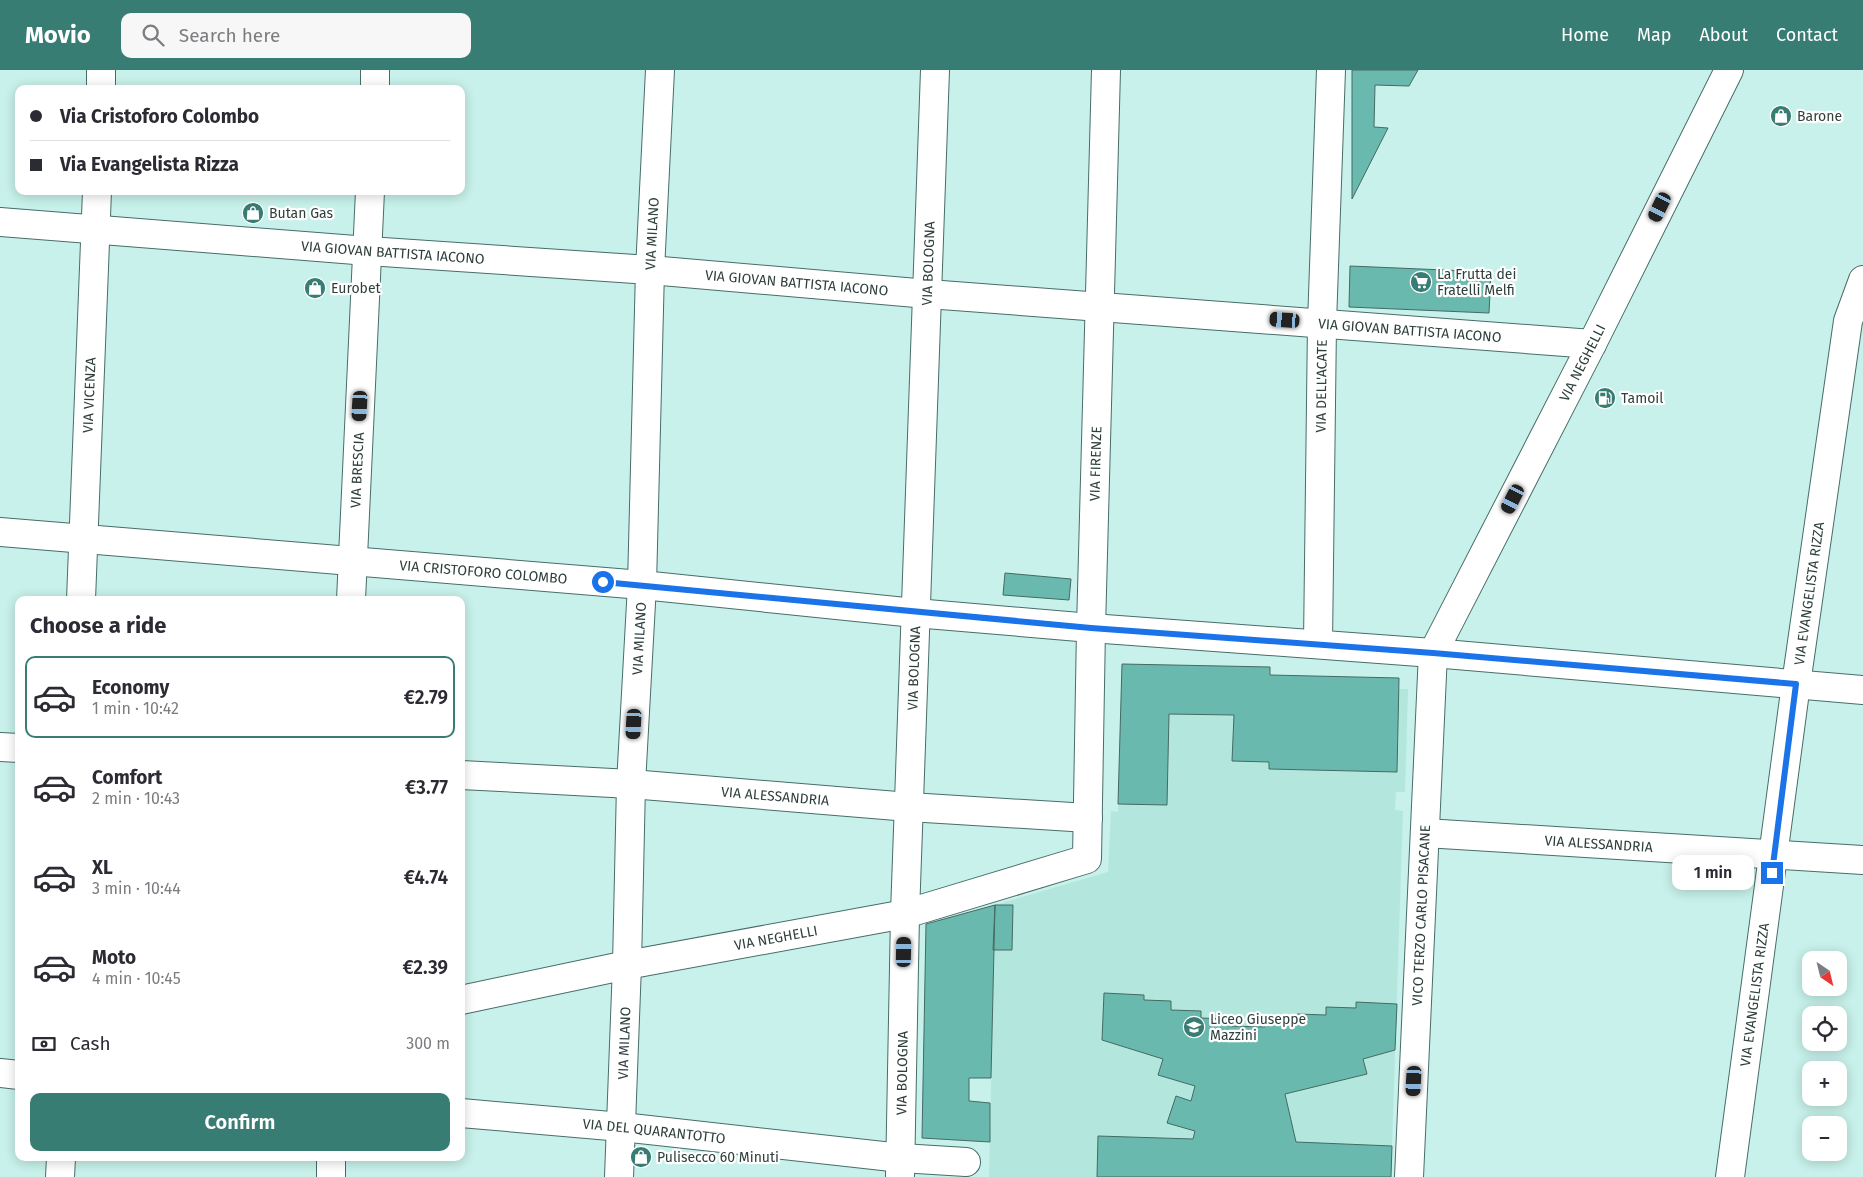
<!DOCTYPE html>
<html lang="en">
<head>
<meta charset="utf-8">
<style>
	:root { --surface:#fff; --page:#f7f7f7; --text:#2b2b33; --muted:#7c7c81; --line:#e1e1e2; --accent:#377d74 }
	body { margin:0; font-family:"Fira Sans",sans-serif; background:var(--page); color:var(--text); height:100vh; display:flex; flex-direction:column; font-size:19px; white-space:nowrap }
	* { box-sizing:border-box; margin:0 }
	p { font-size:16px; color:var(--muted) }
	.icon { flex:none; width:28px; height:28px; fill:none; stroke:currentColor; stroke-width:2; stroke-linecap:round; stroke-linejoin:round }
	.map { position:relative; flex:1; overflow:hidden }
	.drawer { position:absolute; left:15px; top:526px; width:450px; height:565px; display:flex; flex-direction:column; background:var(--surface); border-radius:10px; box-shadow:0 2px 12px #0003 }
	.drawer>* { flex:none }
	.hud { position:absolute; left:15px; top:15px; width:450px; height:110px; border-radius:10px; box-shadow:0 2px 12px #0003; display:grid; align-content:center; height:110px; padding:0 15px; background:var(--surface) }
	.needle { width:32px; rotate:145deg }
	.buttons { position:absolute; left:1802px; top:881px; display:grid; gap:10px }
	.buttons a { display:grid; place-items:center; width:45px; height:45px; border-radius:10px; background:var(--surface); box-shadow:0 2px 12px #0003; font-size:25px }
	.end { position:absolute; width:22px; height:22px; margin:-11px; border:6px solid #1a73e8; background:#fff; box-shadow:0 0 0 2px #fff }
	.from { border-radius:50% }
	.bubble { position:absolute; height:35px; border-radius:10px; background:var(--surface); box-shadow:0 2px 12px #0003; font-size:16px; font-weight:600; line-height:35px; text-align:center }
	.car { position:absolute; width:15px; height:30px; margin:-15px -8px; border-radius:6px; box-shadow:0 0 4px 1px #0007; background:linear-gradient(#222 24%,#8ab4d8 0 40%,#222 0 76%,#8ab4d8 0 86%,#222 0) }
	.hud b { display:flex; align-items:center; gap:18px; height:48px; font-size:19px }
	.hud b+b { border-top:1px solid var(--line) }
	.hud i { width:12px; height:12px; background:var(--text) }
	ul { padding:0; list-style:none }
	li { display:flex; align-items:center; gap:15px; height:82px; margin:0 10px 8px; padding:0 5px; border:2px solid transparent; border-radius:10px }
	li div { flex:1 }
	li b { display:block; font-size:19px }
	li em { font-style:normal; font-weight:600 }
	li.on { border-color:var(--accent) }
	li>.icon { width:45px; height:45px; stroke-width:1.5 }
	h2 { padding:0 15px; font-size:22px; line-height:60px }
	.pay { display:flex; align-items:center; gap:12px; height:55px; padding:0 15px; font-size:19px }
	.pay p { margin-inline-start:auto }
	.cta { display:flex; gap:10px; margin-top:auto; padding:10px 15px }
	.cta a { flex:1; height:58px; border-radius:10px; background:var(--accent); color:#fff; font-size:20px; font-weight:600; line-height:58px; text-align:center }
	header { display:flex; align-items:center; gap:30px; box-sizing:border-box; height:70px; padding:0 25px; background:var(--accent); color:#fff }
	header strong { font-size:24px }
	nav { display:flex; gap:28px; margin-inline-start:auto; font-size:18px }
	.search { width:350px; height:45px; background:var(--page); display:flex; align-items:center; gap:12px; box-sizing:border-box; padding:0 18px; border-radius:10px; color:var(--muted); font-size:19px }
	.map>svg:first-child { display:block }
	.built { fill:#b3e7de }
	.building { fill:#6ab9ae; stroke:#446a64 }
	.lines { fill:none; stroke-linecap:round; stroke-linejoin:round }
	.minor-casing { stroke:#486d68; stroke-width:30 }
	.tertiary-casing { stroke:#486d68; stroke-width:30 }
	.secondary-casing { stroke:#486d68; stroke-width:30 }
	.minor { stroke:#fff; stroke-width:28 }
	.tertiary { stroke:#fff; stroke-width:28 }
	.secondary { stroke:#fff; stroke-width:28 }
	.route { stroke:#1a73e8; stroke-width:6 }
	.labels { text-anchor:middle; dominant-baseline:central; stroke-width:4.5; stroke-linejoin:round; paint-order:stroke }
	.poi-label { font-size:14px; fill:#2e3f3c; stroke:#fff; text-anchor:start }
	.street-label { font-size:14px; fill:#2e3f3c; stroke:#fff }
</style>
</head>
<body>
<header>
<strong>Movio</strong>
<div class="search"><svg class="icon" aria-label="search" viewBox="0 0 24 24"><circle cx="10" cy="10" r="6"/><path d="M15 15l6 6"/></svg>Search here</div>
<nav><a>Home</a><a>Map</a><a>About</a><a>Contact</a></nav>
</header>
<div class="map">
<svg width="1863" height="1107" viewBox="0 0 1863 1107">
	<rect width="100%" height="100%" fill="#c7f1ea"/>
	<path class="built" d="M1122 594 1270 597V605L1399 608V619H1408L1405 722H1396L1395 740 1403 741 1391 1107H989L995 835 1108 802 1111 741 1118 742Z"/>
	<path class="building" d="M1352 0H1418L1409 16 1375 15 1374 57 1388 58 1352 129Z
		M1350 196 1491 202 1489 243 1349 237Z
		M1005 503 1071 509 1069 530 1003 525Z
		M1122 594 1270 597V605L1399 608 1397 702 1269 699V692L1232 691 1234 645 1169 644 1167 735 1118 734Z
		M995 835H1013L1012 880H993Z
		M995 835 991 1008H969V1031L990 1033V1072L922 1068 926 854Z
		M1104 923 1144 925V930L1171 931V940L1201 941V948L1229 949V956L1265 957V951L1296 952 1297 944 1326 945V937L1356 938V932L1397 934 1395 980 1363 989 1367 1004 1285 1024 1296 1072 1392 1076 1391 1107H1097L1098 1066 1193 1069 1195 1061 1167 1053 1176 1026 1191 1031 1195 1016 1158 1005 1163 989 1102 970Z"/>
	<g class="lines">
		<g class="minor-casing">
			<g id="minor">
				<path d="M101 19V0"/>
				<path d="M375 19V0"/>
				<path id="s1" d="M81 530 97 121"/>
				<path id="s2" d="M351 530 370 121"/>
				<path id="s3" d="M1318 574 1322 253 1331 0"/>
				<path d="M0 677 19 678"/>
				<path id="s4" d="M461 705 631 714 909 737 1088 748"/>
				<path id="s5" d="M1425 763 1863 790"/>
				<path id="s6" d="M461 930 627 895 905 844 1087 789 1091 558 1106 0"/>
				<path d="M0 1003 19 1005"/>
				<path id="s7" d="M461 1043 622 1057 901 1088 966 1092"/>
				<path d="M60 1107 61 1088"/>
				<path d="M331 1107V1088"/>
				<path id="s8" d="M900 1107 905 844 935 0"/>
				<path id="s9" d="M1730 1107 1796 614 1848 251 1863 210"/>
			</g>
		</g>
		<g class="tertiary-casing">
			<g id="tertiary">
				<path id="s10" d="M0 152 368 181 650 200 928 224 1592 274"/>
				<path id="s11" d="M619 1107 627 895 631 714 642 515 650 200 660 0"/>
				<path id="s12" d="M1409 1107 1433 583 1592 274 1729 0"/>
			</g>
		</g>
		<g class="secondary-casing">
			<g id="secondary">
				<path id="s13" d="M0 462 642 515 915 543 1091 558 1433 583 1863 620"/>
			</g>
		</g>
		<use href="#minor" class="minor"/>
		<use href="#tertiary" class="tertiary"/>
		<use href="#secondary" class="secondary"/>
	</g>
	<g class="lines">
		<path class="route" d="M603 512 1091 558 1433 583 1796 614 1772 803"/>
	</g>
	<defs>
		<g id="shop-disc" transform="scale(1.125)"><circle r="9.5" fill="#377d74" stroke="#fff"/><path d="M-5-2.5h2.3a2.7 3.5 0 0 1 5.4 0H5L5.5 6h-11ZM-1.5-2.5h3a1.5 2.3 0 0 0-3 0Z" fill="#fff"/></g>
		<g id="supermarket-disc" transform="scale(1.125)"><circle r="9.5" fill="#377d74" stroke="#fff"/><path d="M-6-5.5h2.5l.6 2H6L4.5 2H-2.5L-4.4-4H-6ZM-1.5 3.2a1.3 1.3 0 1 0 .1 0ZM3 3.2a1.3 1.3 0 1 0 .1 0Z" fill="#fff"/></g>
		<g id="fuel-disc" transform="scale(1.125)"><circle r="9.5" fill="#377d74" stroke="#fff"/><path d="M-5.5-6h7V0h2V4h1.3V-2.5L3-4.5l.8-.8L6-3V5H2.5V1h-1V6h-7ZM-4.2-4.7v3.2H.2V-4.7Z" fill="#fff"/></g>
		<g id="school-disc" transform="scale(1.125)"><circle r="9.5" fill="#377d74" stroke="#fff"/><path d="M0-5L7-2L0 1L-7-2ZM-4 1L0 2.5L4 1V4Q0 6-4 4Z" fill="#fff"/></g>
	</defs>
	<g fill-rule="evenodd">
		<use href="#shop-disc" x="1781" y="46"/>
		<use href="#shop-disc" x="253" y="143"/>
		<use href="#supermarket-disc" x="1421" y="212"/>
		<use href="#shop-disc" x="315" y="218"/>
		<use href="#fuel-disc" x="1605" y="328"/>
		<use href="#school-disc" x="1194" y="957"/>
		<use href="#shop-disc" x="641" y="1087"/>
	</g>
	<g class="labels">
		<g class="poi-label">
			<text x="1797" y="46">Barone</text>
			<text x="269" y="143">Butan Gas</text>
			<text x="1437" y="204">La Frutta dei<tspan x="1437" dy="16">Fratelli Melfi</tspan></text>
			<text x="331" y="218">Eurobet</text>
			<text x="1621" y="328">Tamoil</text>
			<text x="1210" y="949">Liceo Giuseppe<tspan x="1210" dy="16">Mazzini</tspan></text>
			<text x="657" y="1087">Pulisecco 60 Minuti</text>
		</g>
		<g class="street-label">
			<text stroke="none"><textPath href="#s11" startOffset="944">VIA MILANO</textPath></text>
			<text stroke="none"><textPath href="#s10" startOffset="394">VIA GIOVAN BATTISTA IACONO</textPath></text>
			<text stroke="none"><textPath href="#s8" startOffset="914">VIA BOLOGNA</textPath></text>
			<text stroke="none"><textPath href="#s10" startOffset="799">VIA GIOVAN BATTISTA IACONO</textPath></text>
			<text stroke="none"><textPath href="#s10" startOffset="1414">VIA GIOVAN BATTISTA IACONO</textPath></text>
			<text stroke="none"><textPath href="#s12" startOffset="851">VIA NEGHELLI</textPath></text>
			<text stroke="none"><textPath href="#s3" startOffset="258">VIA DELL'ACATE</textPath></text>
			<text stroke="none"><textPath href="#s1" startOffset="205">VIA VICENZA</textPath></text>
			<text stroke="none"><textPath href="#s6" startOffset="1038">VIA FIRENZE</textPath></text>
			<text stroke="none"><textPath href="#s2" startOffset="130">VIA BRESCIA</textPath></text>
			<text stroke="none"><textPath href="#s13" startOffset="485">VIA CRISTOFORO COLOMBO</textPath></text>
			<text stroke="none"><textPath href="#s9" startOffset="589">VIA EVANGELISTA RIZZA</textPath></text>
			<text stroke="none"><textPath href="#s11" startOffset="539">VIA MILANO</textPath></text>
			<text stroke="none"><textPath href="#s8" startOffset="509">VIA BOLOGNA</textPath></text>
			<text stroke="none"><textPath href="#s4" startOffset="315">VIA ALESSANDRIA</textPath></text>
			<text stroke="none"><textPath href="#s5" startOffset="174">VIA ALESSANDRIA</textPath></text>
			<text stroke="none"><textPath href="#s12" startOffset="262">VICO TERZO CARLO PISACANE</textPath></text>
			<text stroke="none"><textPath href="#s6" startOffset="321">VIA NEGHELLI</textPath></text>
			<text stroke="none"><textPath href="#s9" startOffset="184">VIA EVANGELISTA RIZZA</textPath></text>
			<text stroke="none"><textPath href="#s11" startOffset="134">VIA MILANO</textPath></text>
			<text stroke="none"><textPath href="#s8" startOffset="104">VIA BOLOGNA</textPath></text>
			<text stroke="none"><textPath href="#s7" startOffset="194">VIA DEL QUARANTOTTO</textPath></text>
		</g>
	</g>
</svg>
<div class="buttons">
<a><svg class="needle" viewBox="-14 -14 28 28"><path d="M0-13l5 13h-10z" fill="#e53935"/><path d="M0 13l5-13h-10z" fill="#7c7c81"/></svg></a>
<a><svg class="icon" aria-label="locate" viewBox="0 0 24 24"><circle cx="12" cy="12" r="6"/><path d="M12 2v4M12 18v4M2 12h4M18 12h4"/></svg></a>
<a>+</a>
<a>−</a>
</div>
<i class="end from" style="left:603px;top:512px"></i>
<i class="end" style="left:1772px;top:803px"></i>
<div class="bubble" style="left:1672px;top:785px;width:82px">1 min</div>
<i class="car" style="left:1660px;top:137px;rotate:206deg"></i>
<i class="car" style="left:1285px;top:250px;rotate:274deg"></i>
<i class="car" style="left:360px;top:336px;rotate:183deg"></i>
<i class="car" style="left:1513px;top:429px;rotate:207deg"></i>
<i class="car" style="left:634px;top:654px;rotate:183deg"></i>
<i class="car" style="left:904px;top:882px;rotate:1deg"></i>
<i class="car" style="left:1414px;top:1011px;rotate:183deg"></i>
<div class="hud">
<b><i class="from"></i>Via Cristoforo Colombo</b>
<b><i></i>Via Evangelista Rizza</b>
</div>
<section class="drawer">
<h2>Choose a ride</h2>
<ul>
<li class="on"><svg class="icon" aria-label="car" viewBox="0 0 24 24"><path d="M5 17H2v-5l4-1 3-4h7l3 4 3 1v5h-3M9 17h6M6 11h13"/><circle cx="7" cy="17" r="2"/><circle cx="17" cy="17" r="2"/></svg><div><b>Economy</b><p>1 min · 10:42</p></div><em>€2.79</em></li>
<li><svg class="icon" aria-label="car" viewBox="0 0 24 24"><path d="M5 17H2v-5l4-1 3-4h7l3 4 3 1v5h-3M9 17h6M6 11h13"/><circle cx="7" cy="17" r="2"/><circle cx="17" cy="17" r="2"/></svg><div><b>Comfort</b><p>2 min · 10:43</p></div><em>€3.77</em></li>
<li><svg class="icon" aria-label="car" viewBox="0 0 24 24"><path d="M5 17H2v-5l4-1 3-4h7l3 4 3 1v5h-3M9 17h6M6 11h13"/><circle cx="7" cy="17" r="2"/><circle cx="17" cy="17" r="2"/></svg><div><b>XL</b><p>3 min · 10:44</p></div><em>€4.74</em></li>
<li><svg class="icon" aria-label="car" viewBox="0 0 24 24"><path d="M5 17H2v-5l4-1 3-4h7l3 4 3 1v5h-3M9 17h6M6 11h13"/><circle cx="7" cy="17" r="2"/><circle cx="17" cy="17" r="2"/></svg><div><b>Moto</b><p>4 min · 10:45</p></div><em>€2.39</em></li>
</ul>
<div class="pay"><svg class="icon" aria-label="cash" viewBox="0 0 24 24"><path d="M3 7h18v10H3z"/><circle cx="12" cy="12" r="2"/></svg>Cash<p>300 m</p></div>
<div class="cta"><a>Confirm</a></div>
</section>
</div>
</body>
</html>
